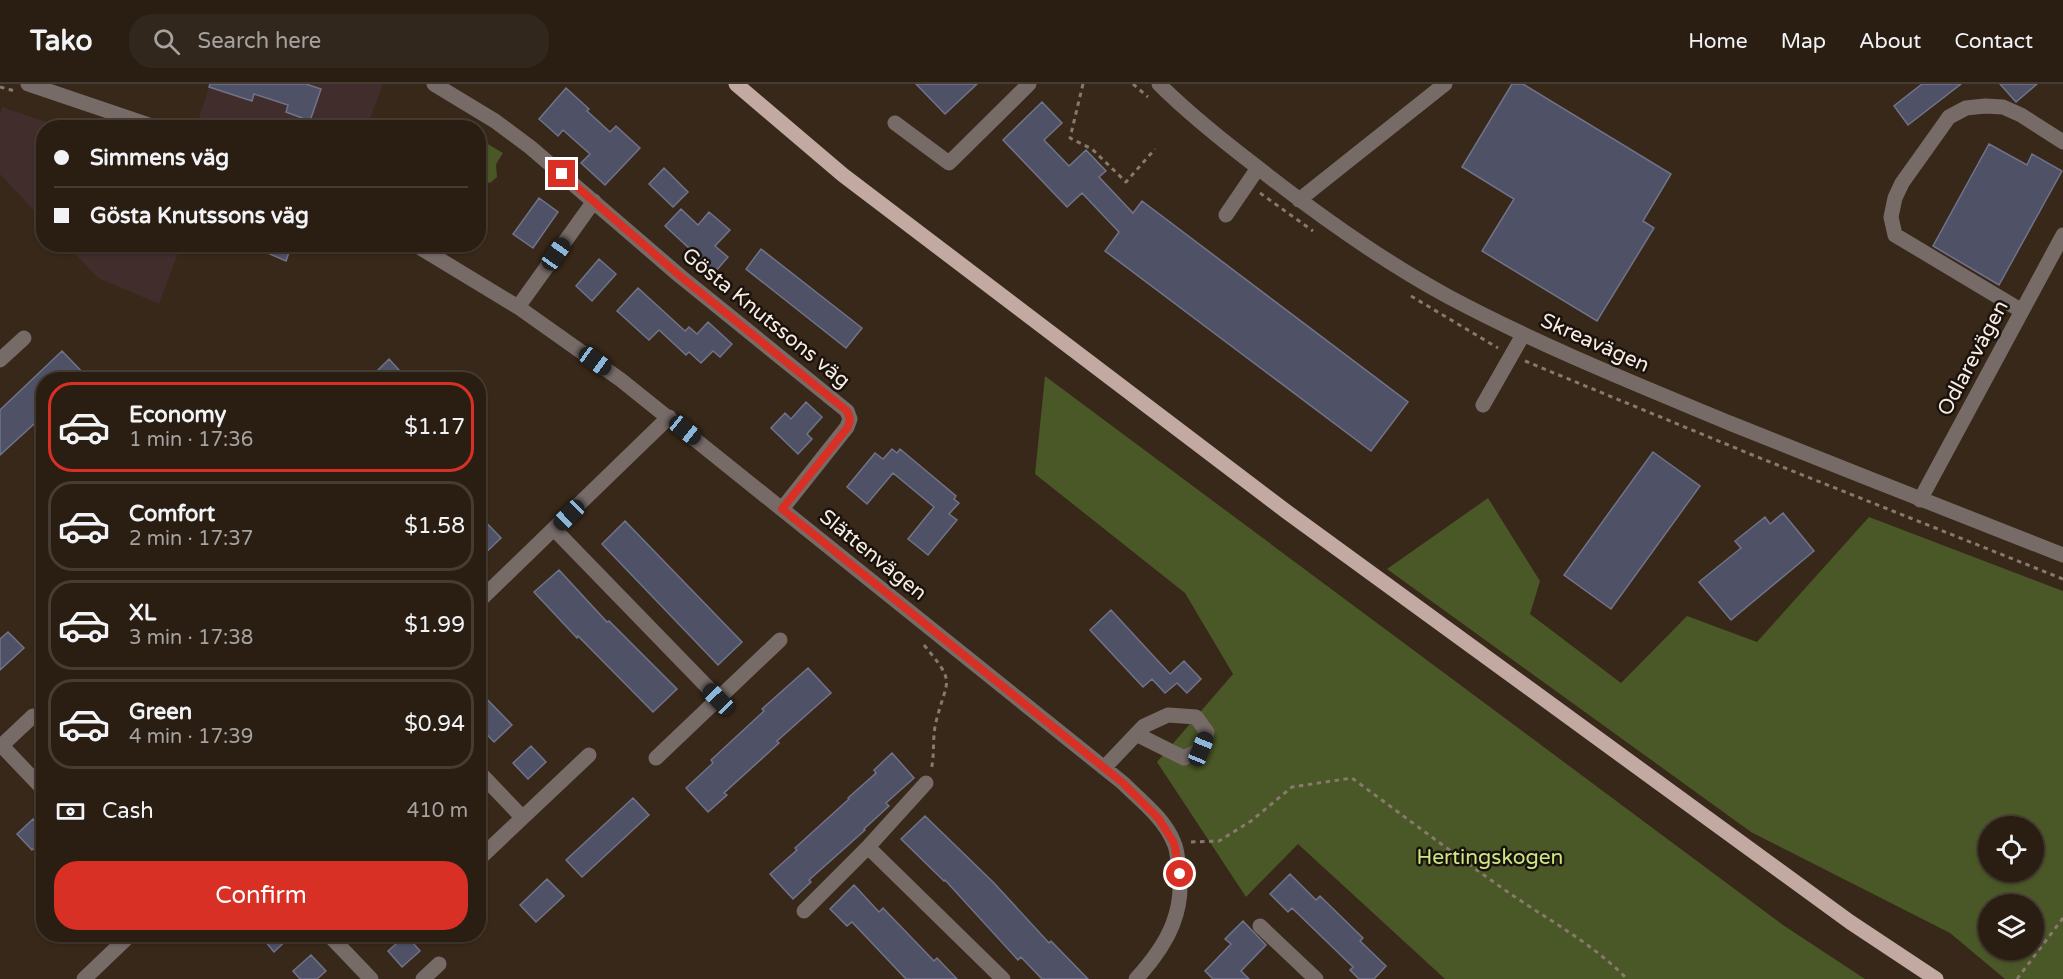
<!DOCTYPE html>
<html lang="en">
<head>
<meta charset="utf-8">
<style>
	:root { --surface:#2a1e13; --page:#32271c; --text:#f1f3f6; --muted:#a5a2a0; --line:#463c33; --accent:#d93025 }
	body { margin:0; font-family:"Varela Round",sans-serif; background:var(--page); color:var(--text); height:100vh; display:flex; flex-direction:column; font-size:22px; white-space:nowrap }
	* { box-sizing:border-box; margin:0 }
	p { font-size:20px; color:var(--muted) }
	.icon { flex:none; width:33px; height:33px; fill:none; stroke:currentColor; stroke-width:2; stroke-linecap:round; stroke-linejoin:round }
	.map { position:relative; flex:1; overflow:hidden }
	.side { position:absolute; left:36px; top:288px; width:450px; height:570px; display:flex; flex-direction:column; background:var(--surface); border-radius:24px; box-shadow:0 2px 4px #0004,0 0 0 2px var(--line) }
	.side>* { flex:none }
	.top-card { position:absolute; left:36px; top:36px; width:450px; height:132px; border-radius:24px; box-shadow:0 2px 4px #0004,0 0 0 2px var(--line); display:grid; align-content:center; height:132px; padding:0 18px; background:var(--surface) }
	.tools { position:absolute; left:1978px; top:732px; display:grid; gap:12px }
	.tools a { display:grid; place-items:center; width:66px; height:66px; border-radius:50%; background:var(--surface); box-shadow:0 2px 4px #0004,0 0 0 2px var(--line); font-size:30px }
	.end { position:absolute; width:27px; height:27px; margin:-14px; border:8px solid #d93025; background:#fff; box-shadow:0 0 0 3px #fff }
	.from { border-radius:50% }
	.car { position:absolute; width:18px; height:36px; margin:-18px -9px; border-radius:8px; box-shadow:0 0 4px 2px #0007; background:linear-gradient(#222 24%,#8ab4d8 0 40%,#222 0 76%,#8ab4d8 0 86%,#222 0) }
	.top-card b { display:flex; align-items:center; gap:21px; height:57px; font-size:22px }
	.top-card b+b { border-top:2px solid var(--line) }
	.top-card i { width:15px; height:15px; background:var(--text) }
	ul { padding:10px 0 0; list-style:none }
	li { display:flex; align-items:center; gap:18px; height:90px; margin:0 12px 9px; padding:0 6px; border:3px solid var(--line); border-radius:24px }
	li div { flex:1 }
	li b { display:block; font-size:22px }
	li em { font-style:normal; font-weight:600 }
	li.on { border-color:var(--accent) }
	li>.icon { width:54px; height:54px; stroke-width:1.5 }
	.pay { display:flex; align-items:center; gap:15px; height:66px; padding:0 18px; font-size:22px }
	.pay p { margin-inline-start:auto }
	.button { display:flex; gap:12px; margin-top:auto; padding:12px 18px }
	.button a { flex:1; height:69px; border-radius:24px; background:var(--accent); color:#fff; font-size:24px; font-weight:600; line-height:69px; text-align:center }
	header { display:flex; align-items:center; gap:36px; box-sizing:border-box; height:84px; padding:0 30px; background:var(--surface); border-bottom:2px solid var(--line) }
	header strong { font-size:28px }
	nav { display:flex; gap:33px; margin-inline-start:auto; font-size:21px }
	.search { width:420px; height:54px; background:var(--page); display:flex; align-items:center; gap:15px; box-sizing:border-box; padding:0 21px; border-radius:24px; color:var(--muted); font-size:22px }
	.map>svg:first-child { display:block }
	.education { fill:#412d2c }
	.green { fill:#4a5726; fill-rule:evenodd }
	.building { fill:#4f5166; stroke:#71738a; stroke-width:1.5 }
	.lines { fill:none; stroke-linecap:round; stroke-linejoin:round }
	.path { stroke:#88796d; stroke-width:3; stroke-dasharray:4.5 4.5; stroke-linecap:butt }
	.minor { stroke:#776b68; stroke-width:15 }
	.major { stroke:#c2aaa3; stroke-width:15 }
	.route { stroke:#d93025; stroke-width:8 }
	.labels { text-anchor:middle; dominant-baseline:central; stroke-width:5; stroke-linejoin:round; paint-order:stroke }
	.street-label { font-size:21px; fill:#f8ece3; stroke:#1a120c }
	.park-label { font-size:21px; fill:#cde784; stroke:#1a120c }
</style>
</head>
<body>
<header>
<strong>Tako</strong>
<div class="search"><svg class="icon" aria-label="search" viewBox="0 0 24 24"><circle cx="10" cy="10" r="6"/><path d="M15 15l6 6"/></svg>Search here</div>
<nav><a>Home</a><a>Map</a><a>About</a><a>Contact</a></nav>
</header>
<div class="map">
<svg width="2063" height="895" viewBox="0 0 2063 895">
	<rect width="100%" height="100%" fill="#382819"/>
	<path class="education" d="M210 0H383L367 43H223L199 34Z
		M2 23 61 43 44 44 43 136 0 90V29Z
		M67 161H181L159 220 98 194Z"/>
	<path class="green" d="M486 59 503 69C494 83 496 78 497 93L490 99C483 97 482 95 481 88L479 86V60Z
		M1045 292 1783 841 1865 895H1445L1298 760 1246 813 1157 678 1233 590 1185 509 1035 390Z
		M1488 414 1540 497 1530 530 1621 599 1687 532 1757 558 1869 433 2063 507V895H2005L1950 849 1751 748 1387 485ZM1989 742H2034V788H1989ZM1989 820H2034V866H1989Z"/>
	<path class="building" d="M210 0H306L321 5 310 37 286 28 288 21 254 10 252 17 209 3Z
		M916 0H977L945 30Z
		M1512 0H1523L1671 90 1643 137 1654 144 1597 237 1482 167 1514 115 1462 83Z
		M1922 0H1961L1908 41 1894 22Z
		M2000 0H2037L2016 18Z
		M566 4 589 25 587 27 610 48 616 42 640 64 605 101 581 79 590 70 563 46 558 52 539 35Z
		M1042 18 1062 39 1044 56 1069 82 1086 66 1106 87 1099 93 1133 129 1142 117 1408 318 1371 367 1105 167 1119 148 1082 109 1067 123 1003 56Z
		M1989 60 2027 81 2032 70 2062 87 1999 201 1933 162Z
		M664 84 688 108 673 123 649 100Z
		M539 114 558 128 533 164 513 150Z
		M681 125 698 141 709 128 730 146 715 162 728 173 715 188 665 142Z
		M247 160H292L286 177Z
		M761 165 862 244 846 264 746 185Z
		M599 175 616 190 592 217 576 202Z
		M638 204 685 247 689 243 697 250 708 238 732 260 720 273 713 267 701 279 689 268 686 271 659 246 649 256 617 227Z
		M62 267 90 296H44V331L0 371V326Z
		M389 275 408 296H368Z
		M806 318 822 333 807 350 812 355 798 370 771 344 785 329 791 335Z
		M892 365 897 369 900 365 956 412 954 415 959 419 949 430 957 436 928 471 908 455 934 423 893 389 867 420 847 403 875 369 883 375Z
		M1653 368 1700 402 1611 525 1564 491Z
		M1783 429 1814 467 1731 536 1699 498 1741 464 1735 457 1765 433 1770 440Z
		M478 430 501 454 478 476Z
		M625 437 742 558 718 581 602 460Z
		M559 486 607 538 609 537 677 605 653 628 578 552 577 554 534 508Z
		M1111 526 1170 590 1184 577 1201 595 1187 609 1177 599 1165 609 1152 595 1143 603 1090 546Z
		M8 548 24 564 0 586V555Z
		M808 584 831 609 777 657 779 659 724 709 727 711 708 728 686 704 713 679 711 676 764 627 762 625Z
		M478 606 512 641 494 658 478 641Z
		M531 662 546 678 528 695 513 679Z
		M892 669 914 694 886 719 889 722 864 745 865 746 809 796 811 798 793 815 770 790 797 766 795 764 849 715 848 714 876 689 874 686Z
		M633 714 649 731 582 793 566 776Z
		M925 732 994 799 1049 859 1051 857 1088 895H1042L1021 873 1018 876 945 796 944 797 901 755Z
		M33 735 44 747V756L32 766 17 750Z
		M1290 790 1316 816 1320 812 1363 854 1360 857 1386 882 1374 895H1359L1350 886 1353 883 1292 824 1288 828 1270 810Z
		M547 795 564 812 536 838 520 821Z
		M854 801 879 828 883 824 934 877 937 874 957 895H906L852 838 847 842 830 825Z
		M1243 837 1266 861 1241 887 1249 895H1213L1205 887 1231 860 1225 855Z
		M259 850H293L274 868Z
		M406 851 420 867 402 883 388 867Z
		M311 871 326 887 317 895H300L293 887Z"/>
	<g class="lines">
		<path class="path" d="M1083 0 1070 54 1092 65 1126 98 1155 65
			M1133 0 1148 13
			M0 3 15 7
			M1260 109 1313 147
			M1411 212 1498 264
			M1525 277 1750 370 2063 495
			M924 561C957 601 947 593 936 638 932 654 935 671 931 686
			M1191 758 1219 757 1251 737 1292 703 1352 694C1405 733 1458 773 1512 811 1552 838 1593 860 1627 895
			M2017 895 2063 834"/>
		<path class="minor" d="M28 0 158 44
			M434 0 495 37 530 63 680 192 847 327 850 335 847 343 782 425
			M1159 0C1189 30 1223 57 1257 83 1318 131 1381 176 1449 213 1541 262 1636 300 1732 340 1842 384 1953 428 2063 471
			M895 39 949 79 1029 0
			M1299 116 1445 0
			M1226 131 1258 84
			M414 160 518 223 621 296 1123 699C1141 717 1165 735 1174 759 1177 765 1177 772 1178 777 1187 826 1168 860 1136 895
			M518 223 594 117
			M2022 227 1895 151 1891 133 1895 114 1902 99 1949 33 1966 24 1985 22 2003 23 2021 31 2063 58
			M0 276 24 254
			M1483 321 1523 251
			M1920 416 2063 151
			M554 445 719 615
			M478 518 669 333
			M1 661 44 706
			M0 663 33 632
			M656 674 780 556
			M1104 684 1144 642 1168 631 1196 633 1207 648 1201 665 1184 674 1136 650
			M478 687 522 733
			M868 763 1003 895
			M481 773 589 671
			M804 827 868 763 926 699
			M1260 842 1316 895
			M328 850 371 895
			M84 895 131 850
			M423 895 439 880"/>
		<path class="major" d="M736 0 843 91 1287 428 1850 838 1936 895"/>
	</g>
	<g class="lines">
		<path class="route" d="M562 90 680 192 847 327 850 335 848 343 782 425 1123 699 1159 735 1174 759 1180 790"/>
	</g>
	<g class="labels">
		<g class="street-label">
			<text transform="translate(766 234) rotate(39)">Gösta Knutssons väg</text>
			<text transform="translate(1595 259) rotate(24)">Skreavägen</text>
			<text transform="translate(1973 274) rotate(-62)">Odlarevägen</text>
			<text transform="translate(873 471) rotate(39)">Slättenvägen</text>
		</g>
		<g class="park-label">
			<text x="1490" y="773">Hertingskogen</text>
		</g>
	</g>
</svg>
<div class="tools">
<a><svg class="icon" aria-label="locate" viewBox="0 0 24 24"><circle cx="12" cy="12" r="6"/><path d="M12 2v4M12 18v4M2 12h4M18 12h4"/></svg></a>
<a><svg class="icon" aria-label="layers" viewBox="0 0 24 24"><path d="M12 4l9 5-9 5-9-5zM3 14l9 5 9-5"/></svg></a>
</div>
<i class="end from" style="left:1180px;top:790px"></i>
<i class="end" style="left:562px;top:90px"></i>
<i class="car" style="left:556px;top:170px;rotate:35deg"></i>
<i class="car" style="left:595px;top:277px;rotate:126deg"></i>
<i class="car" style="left:685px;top:346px;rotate:129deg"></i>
<i class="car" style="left:569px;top:431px;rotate:226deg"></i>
<i class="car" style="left:718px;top:615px;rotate:316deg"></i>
<i class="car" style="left:1201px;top:665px;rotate:22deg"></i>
<div class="top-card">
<b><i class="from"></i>Simmens väg</b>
<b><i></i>Gösta Knutssons väg</b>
</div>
<section class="side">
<ul>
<li class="on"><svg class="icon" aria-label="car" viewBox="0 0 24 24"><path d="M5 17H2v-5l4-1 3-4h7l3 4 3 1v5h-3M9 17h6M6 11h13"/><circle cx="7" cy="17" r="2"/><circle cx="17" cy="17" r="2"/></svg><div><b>Economy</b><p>1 min · 17:36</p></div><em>$1.17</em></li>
<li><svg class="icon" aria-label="car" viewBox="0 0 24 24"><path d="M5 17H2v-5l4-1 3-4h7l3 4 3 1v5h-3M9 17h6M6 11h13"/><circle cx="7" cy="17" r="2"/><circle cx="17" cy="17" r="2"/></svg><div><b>Comfort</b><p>2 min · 17:37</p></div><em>$1.58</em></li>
<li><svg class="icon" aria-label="car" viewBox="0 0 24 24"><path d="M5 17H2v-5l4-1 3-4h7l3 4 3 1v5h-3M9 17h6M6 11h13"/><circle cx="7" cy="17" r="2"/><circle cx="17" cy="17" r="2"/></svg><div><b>XL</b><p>3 min · 17:38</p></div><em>$1.99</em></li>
<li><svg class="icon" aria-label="car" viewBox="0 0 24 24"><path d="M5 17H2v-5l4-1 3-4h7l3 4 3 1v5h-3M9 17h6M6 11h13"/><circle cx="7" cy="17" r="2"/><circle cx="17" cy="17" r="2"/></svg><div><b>Green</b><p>4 min · 17:39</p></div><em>$0.94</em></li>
</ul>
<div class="pay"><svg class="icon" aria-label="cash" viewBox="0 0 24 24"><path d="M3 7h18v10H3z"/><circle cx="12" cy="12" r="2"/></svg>Cash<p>410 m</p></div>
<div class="button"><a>Confirm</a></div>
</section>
</div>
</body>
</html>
